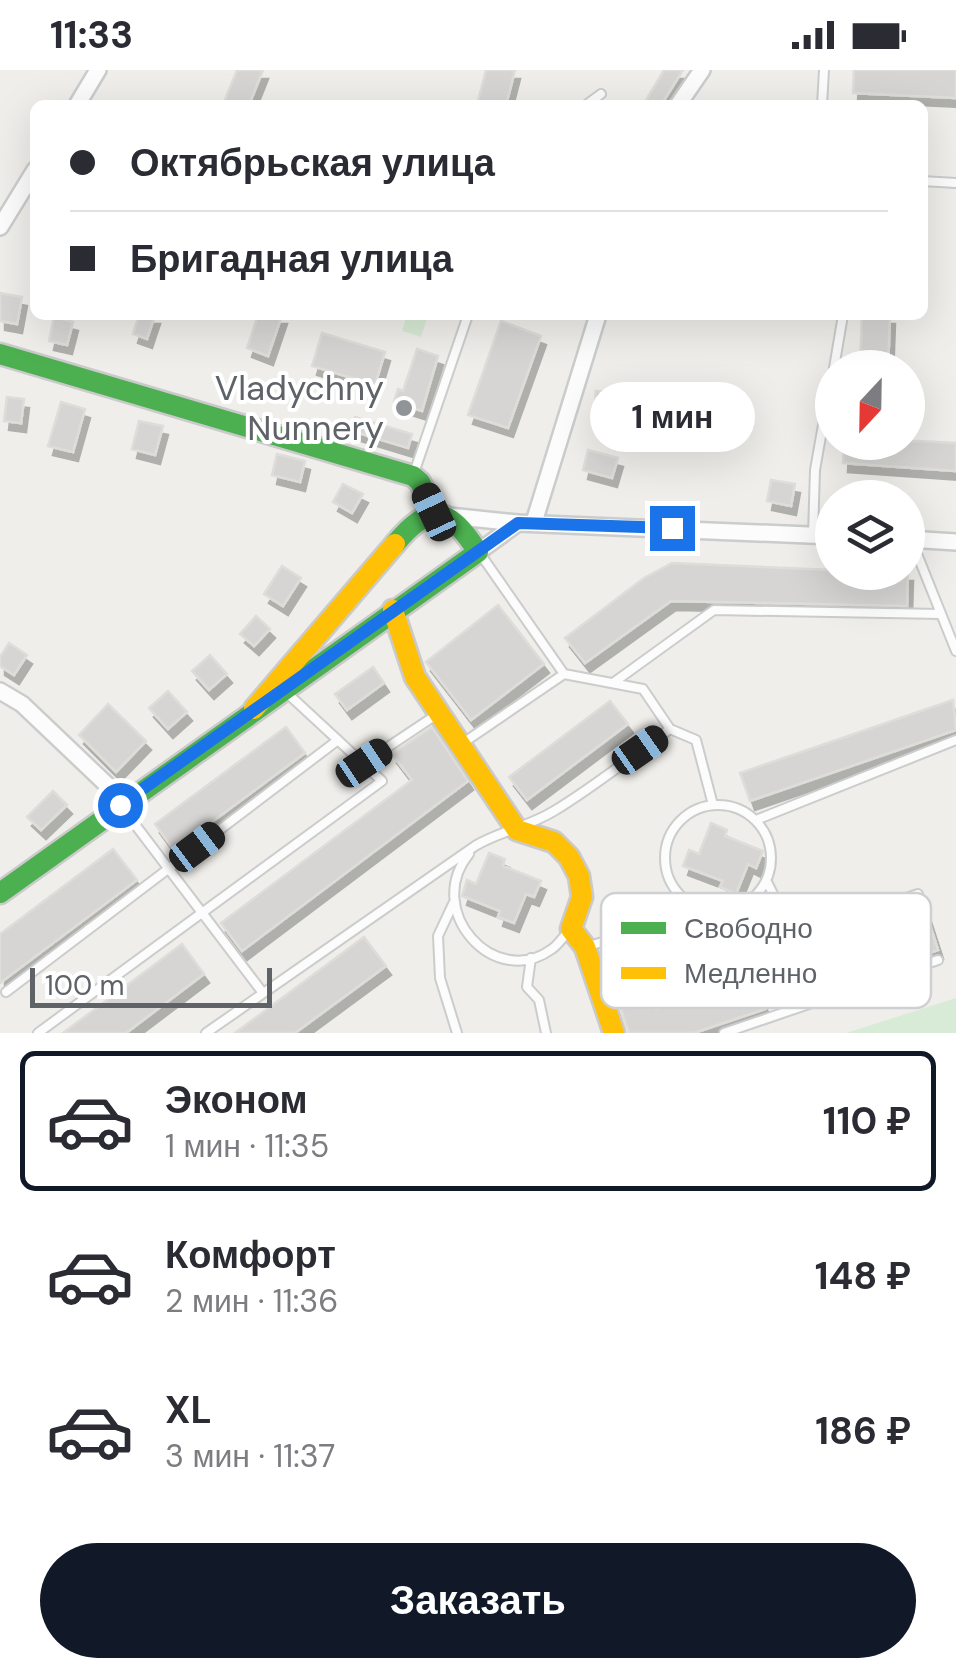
<!DOCTYPE html>
<html lang="ru">
<head>
<meta charset="utf-8">
<style>
	:root { --surface:#fff; --page:#f2f2f3; --text:#2b2b33; --muted:#7c7c81; --line:#e1e1e2; --accent:#111827 }
	body { margin:0; font-family:"DM Sans",sans-serif; background:var(--page); color:var(--text); height:100vh; display:flex; flex-direction:column; font-size:38px; white-space:nowrap }
	* { box-sizing:border-box; margin:0 }
	p { font-size:32px; color:var(--muted) }
	.icon { flex:none; width:55px; height:55px; fill:none; stroke:currentColor; stroke-width:2; stroke-linecap:round; stroke-linejoin:round }
	.map { position:relative; height:963px; overflow:hidden }
	.details { display:flex; flex-direction:column; background:var(--surface); flex:1 }
	.details>* { flex:none }
	.banner { position:absolute; left:30px; top:30px; width:898px; height:220px; border-radius:15px; box-shadow:0 10px 40px #0002; display:grid; align-content:center; height:220px; padding:0 40px; background:var(--surface) }
	.needle { width:65px; rotate:202deg }
	.buttons { position:absolute; left:815px; top:280px; display:grid; gap:20px }
	.buttons a { display:grid; place-items:center; width:110px; height:110px; border-radius:50%; background:var(--surface); box-shadow:0 10px 40px #0002; font-size:50px }
	.scale { position:absolute; left:30px; bottom:25px; width:242px; box-sizing:border-box; padding-left:10px; border:5px solid #5f6368; border-top:0; font-size:28px; line-height:35px; white-space:nowrap; color:#5f6368; -webkit-text-stroke:8px #fff; paint-order:stroke }
	.end { position:absolute; width:45px; height:45px; margin:-22px; border:12px solid #1a73e8; background:#fff; box-shadow:0 0 0 5px #fff }
	.from { border-radius:50% }
	.bubble { position:absolute; height:70px; border-radius:35px; background:var(--surface); box-shadow:0 10px 40px #0002; font-size:32px; font-weight:700; line-height:70px; text-align:center }
	.car { position:absolute; width:30px; height:60px; margin:-30px -15px; border-radius:12px; box-shadow:0 0 8px 2px #0007; background:linear-gradient(#222 24%,#8ab4d8 0 40%,#222 0 76%,#8ab4d8 0 86%,#222 0) }
	.banner b { display:flex; align-items:center; gap:35px; height:95px; font-size:38px }
	.banner b+b { border-top:2px solid var(--line) }
	.banner i { width:25px; height:25px; background:var(--text) }
	ul { padding:18px 0 0; list-style:none }
	li { display:flex; align-items:center; gap:30px; height:140px; margin:0 20px 15px; padding:0 20px; border:5px solid transparent; border-radius:15px }
	li div { flex:1 }
	li b { display:block; font-size:38px }
	li em { font-style:normal; font-weight:700 }
	li.selected { border-color:var(--accent) }
	li>.icon { width:90px; height:90px; stroke-width:1.5 }
	.button { display:flex; gap:20px; margin-top:auto; padding:20px 40px }
	.button a { flex:1; height:115px; border-radius:60px; background:var(--accent); color:#fff; font-size:40px; font-weight:700; line-height:115px; text-align:center }
	.status { display:flex; justify-content:space-between; align-items:center; height:70px; padding:0 50px; background:var(--surface); direction:ltr }
	.status svg { height:28px; fill:currentColor }
	.map>svg:first-child { display:block }
	.green { fill:#d8ebd6 }
	.building { fill:#d6d5d3; stroke:#deddd9; stroke-width:2.5; filter:url(#shadow) }
	.lines { fill:none; stroke-linecap:round; stroke-linejoin:round }
	.lane-casing { stroke:#cbcccc; stroke-width:12 }
	.street-casing { stroke:#cbcccc; stroke-width:20 }
	.fast-casing { stroke:#cacacb; stroke-width:25 }
	.slow-casing { stroke:#cacacb; stroke-width:25 }
	.lane { stroke:#fdfcfc; stroke-width:8 }
	.street { stroke:#fdfcfc; stroke-width:15 }
	.fast { stroke:#4caf50; stroke-width:20 }
	.slow { stroke:#ffc107; stroke-width:20 }
	.route { stroke:#1a73e8; stroke-width:12 }
	.poi-dot { fill:#919496; stroke:#fff; stroke-width:4 }
	.labels { text-anchor:middle; dominant-baseline:central; stroke-width:8; stroke-linejoin:round; paint-order:stroke }
	.poi-label { font-size:35px; fill:#5f6368; stroke:#fff; text-anchor:end }
	.key { fill:#fff; stroke:#cfd0d2; stroke-width:2.5 }
	.key-label { font-size:28px; fill:#5f6368 }
</style>
</head>
<body>
<div class="status"><b>11:33</b><svg viewBox="0 0 49 12"><path d="M0 12V9h3v3zM5 12V6h3v6zM10 12V3h3v9zM15 12V0h3v12zM26 1h20v11H26zM47 4h2v5h-2z"/></svg></div>
<div class="map">
<svg width="956" height="963" viewBox="0 0 956 963">
	<defs>
		<filter id="shadow"><feDropShadow dx="5" dy="9" stdDeviation="0" flood-color="#0004"/></filter>
	</defs>
	<rect width="100%" height="100%" fill="#efeeea"/>
	<path class="green" d="M407 245H428L421 267 402 261Z
		M956 928V963H846Z"/>
	<path class="building" d="M237 0H263L249 35H223Z
		M486 0H515L506 35H477Z
		M664 0H683L661 35H643Z
		M854 0H956V28L853 23Z
		M0 223 22 227 17 254 0 251Z
		M139 245H155L147 269 133 264Z
		M258 245H282L268 286 247 278Z
		M862 245H890L888 298H860Z
		M54 247 73 252 67 275 49 271Z
		M501 251 541 266 508 358 468 345Z
		M322 263 385 282 375 315 312 296Z
		M417 279 438 286 422 341 394 332 398 319 403 321Z
		M596 321 615 323 612 355 593 352Z
		M7 327 24 329 21 353 4 351Z
		M61 332 85 339 73 382 48 376Z
		M355 347 412 364 408 378 352 361Z
		M139 351 163 356 155 385 132 379Z
		M918 371 956 373V401L843 393 844 372Z
		M588 380 618 388 612 408 583 400Z
		M277 384 305 391 300 412 272 405Z
		M771 410 795 414 791 436 767 431Z
		M343 414 363 424 352 443 333 432Z
		M672 493 832 500V502H908L907 536 671 531 585 593 565 568 644 508Z
		M282 496 301 508 283 536 264 524Z
		M498 535 544 594 471 650 426 592Z
		M256 546 270 559 254 576 240 564Z
		M9 573 27 585 14 605 0 596V587Z
		M210 585 227 604 209 620 192 601Z
		M373 597 384 613 347 640 335 624Z
		M168 621 187 642 168 659 149 638Z
		M953 630 956 660 750 731 740 703Z
		M610 631 628 654 527 730 509 707Z
		M108 634 146 671 116 702 79 665Z
		M286 657 305 683 174 780 155 754Z
		M432 657 468 711 242 881 221 853 412 710 392 684Z
		M53 721 67 735 41 760 27 747Z
		M711 753 727 760 725 766 763 781 756 798 748 794 736 824 720 817 723 811 683 796 689 780 699 784Z
		M113 779 137 810 0 913V864Z
		M489 783 505 789 503 796 541 811 534 827 526 824 514 853 498 847 500 841 462 826 467 810 476 814Z
		M926 843 938 880 808 924 795 887Z
		M364 867 386 896 295 963H235Z
		M182 874 204 904 126 963H63Z
		M641 893 656 939 753 906 765 939 694 963H629L609 904Z"/>
	<g class="lines">
		<g class="lane-casing">
			<path id="lane" d="M586 35 601 24
				M822 35 824 0
				M922 111 956 113
				M834 298 843 245
				M413 406 468 245
				M813 465 815 400 832 304
				M911 469 956 581
				M481 485 564 604
				M613 613 714 540 941 544
				M463 673 564 604 643 619 670 659
				M364 693 439 643
				M665 788a53 53 0 1 1 106 0a53 53 0 1 1-106 0Z
				M124 740 263 923
				M756 750 956 670
				M469 784C423 840 494 921 552 879 558 875 563 867 568 862
				M767 812 794 866
				M453 834 438 866 440 908 457 963
				M585 877 655 857 680 904 918 824
				M762 877 790 940
				M531 888 527 917 539 930 546 963
				M6 922 338 670
				M38 963 382 711 287 623
				M206 963 475 776C500 761 528 757 554 741 594 717 631 687 670 659L696 670 713 735
				M724 963 938 890"/>
		</g>
		<g class="street-casing">
			<path id="street" d="M77 35 98 0
				M678 35 702 0
				M0 157 35 100
				M449 446 518 453 832 466
				M534 452 598 245
				M908 469 956 472
				M478 482 518 453
				M0 621 22 634 125 732"/>
		</g>
		<g class="fast-casing">
			<path id="fast" d="M0 284 413 406 420 412 434 442
				M0 823 478 482C449 437 431 431 395 474"/>
		</g>
		<g class="slow-casing">
			<path id="slow" d="M393 540 415 607 517 760 554 772 569 787 579 806 582 827 571 859 585 877 614 963
				M254 639 395 474"/>
		</g>
		<use href="#lane" class="lane"/>
		<use href="#street" class="street"/>
		<use href="#fast" class="fast"/>
		<use href="#slow" class="slow"/>
	</g>
	<g class="lines">
		<path class="route" d="M120 735 518 453 672 458"/>
	</g>
	<circle class="poi-dot" cx="404" cy="338" r="10"/>
	<g class="labels">
		<g class="poi-label">
			<text x="384" y="318">Vladychny<tspan x="384" dy="40">Nunnery</tspan></text>
		</g>
	</g>
	<rect x="601" y="823" width="330" height="115" rx="15" class="key"/>
	<rect x="621" y="852" width="45" height="12" fill="#4caf50"/>
	<rect x="621" y="897" width="45" height="12" fill="#ffc107"/>
	<g class="key-label">
		<text x="684" y="868">Свободно</text>
		<text x="684" y="913">Медленно</text>
	</g>
</svg>
<div class="buttons">
<a><svg class="needle" viewBox="-14 -14 28 28"><path d="M0-13l5 13h-10z" fill="#e53935"/><path d="M0 13l5-13h-10z" fill="#7c7c81"/></svg></a>
<a><svg class="icon" aria-label="layers" viewBox="0 0 24 24"><path d="M12 4l9 5-9 5-9-5zM3 14l9 5 9-5"/></svg></a>
</div>
<div class="scale">100 m</div>
<i class="end from" style="left:120px;top:735px"></i>
<i class="end" style="left:672px;top:458px"></i>
<div class="bubble" style="left:590px;top:312px;width:165px">1 мин</div>
<i class="car" style="left:434px;top:442px;rotate:335deg"></i>
<i class="car" style="left:640px;top:680px;rotate:55deg"></i>
<i class="car" style="left:364px;top:693px;rotate:56deg"></i>
<i class="car" style="left:197px;top:777px;rotate:53deg"></i>
<div class="banner">
<b><i class="from"></i>Октябрьская улица</b>
<b><i></i>Бригадная улица</b>
</div>
</div>
<section class="details">
<ul>
<li class="selected"><svg class="icon" aria-label="car" viewBox="0 0 24 24"><path d="M5 17H2v-5l4-1 3-4h7l3 4 3 1v5h-3M9 17h6M6 11h13"/><circle cx="7" cy="17" r="2"/><circle cx="17" cy="17" r="2"/></svg><div><b>Эконом</b><p>1 мин · 11:35</p></div><em>110 ₽</em></li>
<li><svg class="icon" aria-label="car" viewBox="0 0 24 24"><path d="M5 17H2v-5l4-1 3-4h7l3 4 3 1v5h-3M9 17h6M6 11h13"/><circle cx="7" cy="17" r="2"/><circle cx="17" cy="17" r="2"/></svg><div><b>Комфорт</b><p>2 мин · 11:36</p></div><em>148 ₽</em></li>
<li><svg class="icon" aria-label="car" viewBox="0 0 24 24"><path d="M5 17H2v-5l4-1 3-4h7l3 4 3 1v5h-3M9 17h6M6 11h13"/><circle cx="7" cy="17" r="2"/><circle cx="17" cy="17" r="2"/></svg><div><b>XL</b><p>3 мин · 11:37</p></div><em>186 ₽</em></li>
</ul>
<div class="button"><a>Заказать</a></div>
</section>
</body>
</html>
